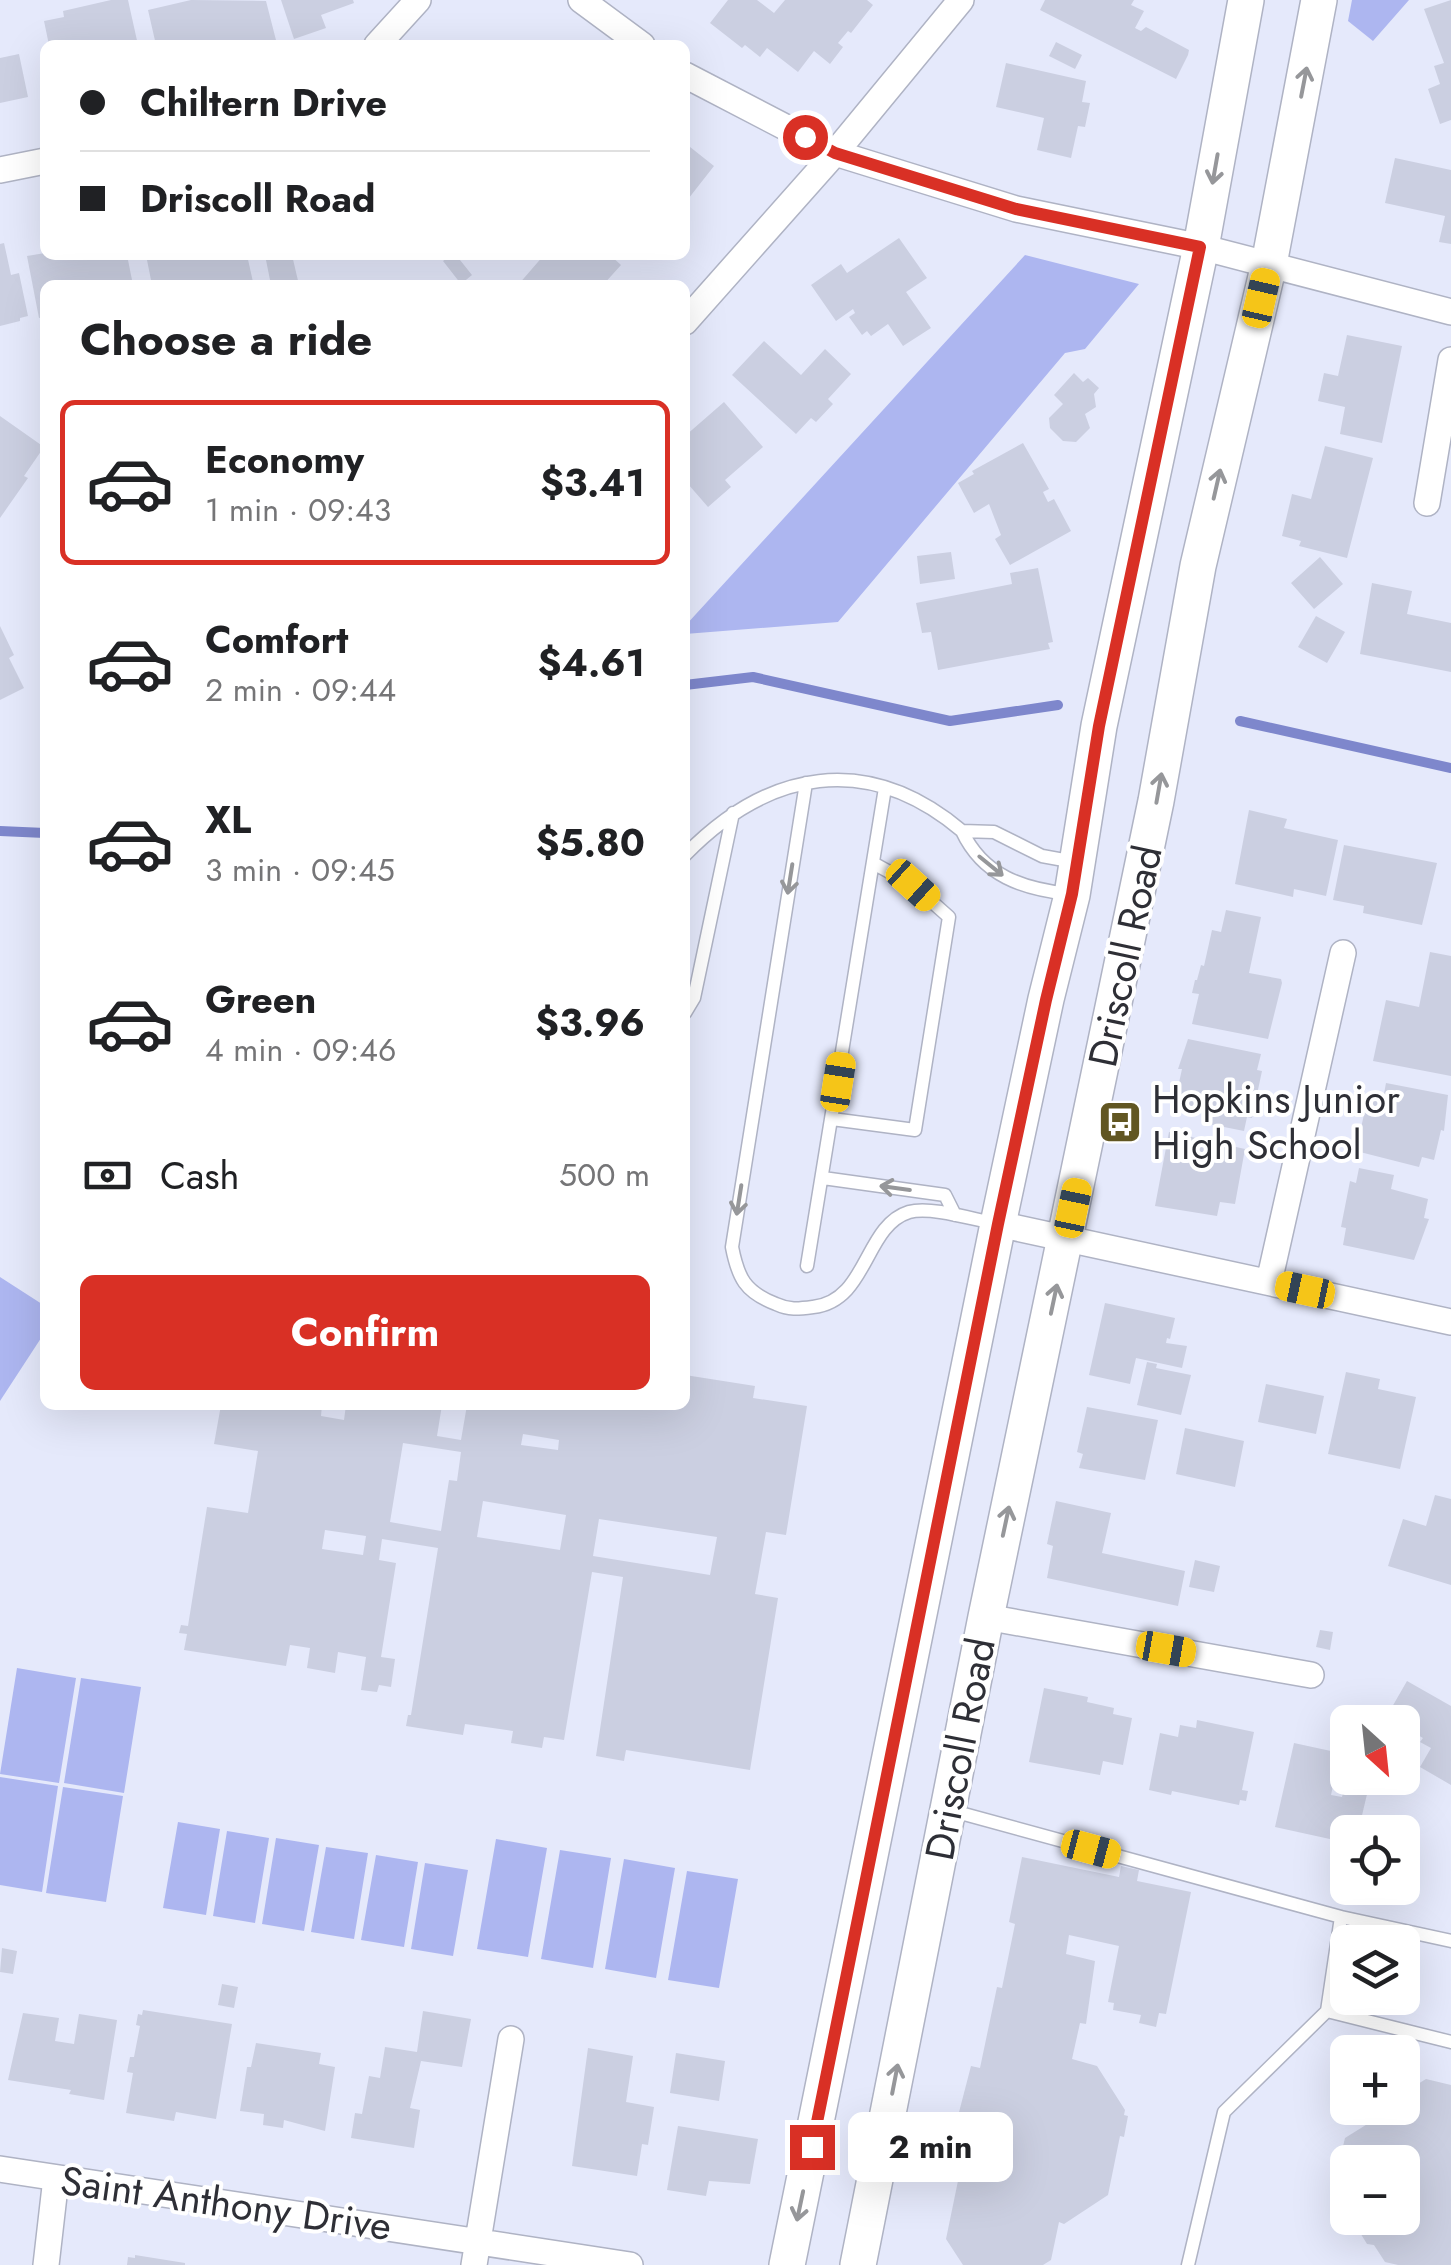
<!DOCTYPE html>
<html lang="en">
<head>
<meta charset="utf-8">
<style>
	:root { --surface:#fff; --page:#f6f6f6; --text:#202124; --muted:#757577; --line:#e0e0e0; --accent:#d93025 }
	body { margin:0; font-family:Jost,sans-serif; background:var(--page); color:var(--text); height:100vh; display:flex; flex-direction:column; font-size:38px; white-space:nowrap }
	* { box-sizing:border-box; margin:0 }
	p { font-size:32px; color:var(--muted) }
	.icon { flex:none; width:55px; height:55px; fill:none; stroke:currentColor; stroke-width:2; stroke-linecap:round; stroke-linejoin:round }
	.map { position:relative; flex:1; overflow:hidden }
	.panel { position:absolute; left:40px; top:280px; width:650px; height:1130px; display:flex; flex-direction:column; background:var(--surface); border-radius:15px; box-shadow:0 10px 40px #0002 }
	.panel>* { flex:none }
	.hud { position:absolute; left:40px; top:40px; width:650px; height:220px; border-radius:15px; box-shadow:0 10px 40px #0002; display:grid; align-content:center; height:220px; padding:0 40px; background:var(--surface) }
	.needle { width:65px; rotate:153deg }
	.controls { position:absolute; left:1330px; top:1705px; display:grid; gap:20px }
	.controls a { display:grid; place-items:center; width:90px; height:90px; border-radius:15px; background:var(--surface); box-shadow:0 10px 40px #0002; font-size:50px }
	.end { position:absolute; width:45px; height:45px; margin:-22px; border:12px solid #d93025; background:#fff; box-shadow:0 0 0 5px #fff }
	.from { border-radius:50% }
	.bubble { position:absolute; height:70px; border-radius:15px; background:var(--surface); box-shadow:0 10px 40px #0002; font-size:32px; font-weight:700; line-height:70px; text-align:center }
	.car { position:absolute; width:30px; height:60px; margin:-30px -15px; border-radius:12px; box-shadow:0 0 8px 2px #0007; background:linear-gradient(#f5c518 24%,#345 0 40%,#f5c518 0 76%,#345 0 86%,#f5c518 0) }
	.hud b { display:flex; align-items:center; gap:35px; height:95px; font-size:38px }
	.hud b+b { border-top:2px solid var(--line) }
	.hud i { width:25px; height:25px; background:var(--text) }
	ul { padding:0; list-style:none }
	li { display:flex; align-items:center; gap:30px; height:165px; margin:0 20px 15px; padding:0 20px; border:5px solid transparent; border-radius:15px }
	li div { flex:1 }
	li b { display:block; font-size:38px }
	li em { font-style:normal; font-weight:700 }
	li.active { border-color:var(--accent) }
	li>.icon { width:90px; height:90px; stroke-width:1.5 }
	h2 { padding:0 40px; font-size:45px; line-height:120px }
	.pay { display:flex; align-items:center; gap:25px; height:110px; padding:0 40px; font-size:38px }
	.pay p { margin-inline-start:auto }
	.action { display:flex; gap:20px; margin-top:auto; padding:20px 40px }
	.action a { flex:1; height:115px; border-radius:15px; background:var(--accent); color:#fff; font-size:40px; font-weight:700; line-height:115px; text-align:center }
	.map>svg:first-child { display:block }
	.green { fill:#adb6f0 }
	.lines { fill:none; stroke-linecap:round; stroke-linejoin:round }
	.stream { stroke:#7e87cc; stroke-width:10 }
	.building { fill:#cbcfe1; fill-rule:evenodd }
	.lane-casing { stroke:#afb3c4; stroke-width:15 }
	.street-casing { stroke:#afb3c4; stroke-width:28 }
	.secondary-casing { stroke:#afb3c4; stroke-width:38 }
	.lane { stroke:#fff; stroke-width:12 }
	.street { stroke:#fff; stroke-width:25 }
	.secondary { stroke:#fff; stroke-width:35 }
	.oneway { stroke:#96979a }
	.route { stroke:#d93025; stroke-width:12 }
	.labels { text-anchor:middle; dominant-baseline:central; stroke-width:8; stroke-linejoin:round; paint-order:stroke }
	.street-label { font-size:40px; fill:#2e2f36; stroke:#fff }
	.poi-label { font-size:40px; fill:#2e2f36; stroke:#fff; text-anchor:start }
</style>
</head>
<body>
<div class="map">
<svg width="1451" height="2265" viewBox="0 0 1451 2265">
	<rect width="100%" height="100%" fill="#e5e9fb"/>
	<path class="green" d="M1352 0H1409L1373 41 1348 21Z
		M1025 255 1139 284 1085 349 1065 353 838 622 685 634V626Z
		M0 1277 45 1306V1332L0 1401Z
		M17 1668 76 1678 59 1783 0 1774Z
		M81 1678 141 1687 124 1793 64 1783Z
		M0 1777 58 1786 42 1892 0 1885Z
		M63 1787 123 1796 106 1902 46 1893Z
		M178 1822 220 1829 206 1915 163 1908Z
		M227 1831 269 1838 255 1923 213 1916Z
		M276 1838 319 1845 304 1931 262 1924Z
		M496 1839 547 1848 528 1957 477 1949Z
		M326 1847 368 1853 354 1939 311 1932Z
		M560 1850 611 1858 593 1968 541 1959Z
		M376 1855 418 1862 404 1947 361 1940Z
		M624 1859 675 1868 656 1978 605 1969Z
		M425 1863 468 1870 453 1956 411 1949Z
		M687 1871 738 1879 719 1988 668 1980Z"/>
	<g class="lines">
		<path class="stream" d="M685 685 753 677 950 721 1058 705
			M1240 721 1451 768
			M0 831 45 833"/>
	</g>
	<path class="building" d="M111 0H128L138 45H49L44 21 64 17 63 11Z
		M191 0 266 1 277 44 156 45 148 10Z
		M281 0H353L354 3 321 15 326 28 294 39Z
		M728 0H757L774 13 785 0H867L873 5 851 33 848 31 838 43 843 47 830 64 814 51 798 72 767 48 760 57 745 45 742 48 710 23Z
		M1045 0H1134L1131 5 1144 11 1135 28 1141 31 1146 27 1189 50 1188 55 1176 79 1040 10Z
		M1451 0V120L1440 124 1428 89 1440 84 1434 66 1444 63 1424 9Z
		M1056 42 1082 55 1075 69 1049 56Z
		M19 54 28 97 0 103V58Z
		M1006 63 1086 81 1082 102 1090 103 1085 127 1078 126 1071 158 1037 150 1044 118 996 107Z
		M685 143 714 166 685 203Z
		M1395 158 1451 170V244L1439 242 1445 216 1385 203Z
		M899 238 927 278 906 292 931 328 903 346 888 324 871 336 867 331 862 335 849 317 855 313 853 309 836 321 811 285 841 264 847 273Z
		M4 243 11 275 19 273 28 316 20 318V321L0 326V244Z
		M45 253 127 255 133 285H45V317L39 318 27 256Z
		M146 255H247L253 282 222 285 221 280 197 285H152Z
		M265 255H292L299 285H271Z
		M451 255H456L472 275 461 284 443 261Z
		M544 255H610L621 265 603 285H518Z
		M1347 335 1402 346 1382 443 1340 434 1345 407 1318 401 1324 373 1338 376Z
		M764 341 801 375 825 349 851 374 828 399 833 404 816 422 811 418 796 434 732 375Z
		M1074 373 1083 382 1088 378 1099 388 1094 394 1096 407 1085 414 1090 428 1076 442 1063 441 1050 428 1049 418 1063 404 1054 395Z
		M724 402 763 447 725 480 731 487 708 507 688 484 685 487V436Z
		M0 416 44 447 24 476 28 478 0 518Z
		M1023 443 1049 489 1043 492 1048 502 1054 499 1071 531 1010 565 995 539 1001 535 989 504 974 513 958 483 974 474 972 471Z
		M1325 446 1373 458 1347 558 1299 546 1301 541 1282 536 1292 494 1311 499Z
		M951 552 955 579 920 584 917 556Z
		M1320 557 1343 584 1314 609 1291 583Z
		M1038 568 1053 642 1048 643 1050 649 938 670 931 632 922 633 916 603 1012 584 1010 573Z
		M1372 583 1412 591 1407 614 1451 623V672L1360 654Z
		M1316 616 1345 632 1327 663 1298 647Z
		M0 626 14 655 9 658 24 688 0 700Z
		M1249 810 1287 819 1284 828 1338 840 1326 896 1294 889 1293 897 1235 884Z
		M1344 845 1437 863 1422 925 1363 913 1364 906 1333 900Z
		M1226 910 1261 917 1249 973 1281 979 1282 983 1268 1039 1192 1024 1199 994 1192 993 1195 980H1197L1201 965 1204 966 1212 930 1221 932Z
		M1430 952 1451 956V1076L1373 1061 1386 1000 1419 1007Z
		M1188 1039 1261 1054 1257 1070 1262 1071 1252 1118 1247 1117 1244 1131 1209 1124 1211 1112 1175 1101 1182 1069H1178Z
		M1386 1083 1448 1095 1444 1131 1441 1130 1434 1160 1422 1157 1419 1167 1356 1151 1368 1096 1383 1099Z
		M1169 1132 1245 1149 1235 1204 1220 1202 1217 1216 1155 1206Z
		M1359 1168 1394 1175 1391 1189 1428 1199 1424 1218 1429 1219 1414 1260 1343 1245 1346 1228 1341 1227 1350 1181 1356 1183Z
		M1105 1303 1175 1318 1170 1339 1167 1338 1166 1343 1187 1346 1182 1368 1136 1358 1130 1384 1089 1375Z
		M1147 1362 1157 1364 1156 1368 1191 1375 1181 1415 1137 1405Z
		M1346 1372 1380 1379 1378 1389 1416 1397 1400 1469 1328 1454Z
		M685 1375 755 1386 753 1398 807 1406 786 1535 766 1532 755 1594 778 1598 750 1770 626 1750 624 1761 596 1756 623 1577 592 1572 564 1740 544 1737 542 1748 511 1743 513 1731 465 1724 463 1735 406 1726 408 1715H411L438 1548 382 1539 379 1560 396 1563 381 1657 395 1659 391 1687 379 1685 377 1692 361 1690 366 1657 338 1652 335 1673 307 1668 310 1648 290 1645 286 1666 184 1650 187 1634 179 1633 181 1625 188 1626 207 1507 248 1513 258 1451 214 1444 221 1405H322L321 1416 344 1420 346 1405H442L437 1436 461 1440 467 1405H685ZM523 1434 559 1440 558 1450 521 1445ZM403 1443 461 1452 457 1481 449 1480 441 1531 390 1522ZM483 1501 566 1515 560 1550 477 1537ZM599 1519 717 1537 710 1575 593 1556ZM325 1530 366 1536 363 1555 322 1549Z
		M1266 1384 1324 1396 1316 1434 1258 1422Z
		M1087 1407 1158 1420 1145 1480 1079 1468 1083 1454 1077 1452Z
		M1185 1428 1244 1441 1235 1487 1176 1474Z
		M1435 1495 1451 1499V1585L1388 1566 1403 1519 1426 1526Z
		M1056 1501 1111 1513 1102 1553 1185 1571 1178 1606 1047 1578 1053 1546 1047 1544Z
		M1195 1560 1220 1566 1214 1592 1189 1587Z
		M1320 1630 1333 1632 1330 1650 1316 1647Z
		M1407 1681 1451 1706V1785L1420 1767 1431 1748 1420 1742 1423 1738 1402 1726V1722L1394 1721 1396 1718 1388 1714Z
		M1044 1688 1088 1697 1087 1702 1114 1708 1113 1714 1132 1718 1123 1765 1103 1761 1100 1775 1029 1762Z
		M1197 1720 1254 1732 1242 1790 1248 1791 1246 1801 1240 1800 1239 1805 1172 1791 1171 1795 1149 1790 1160 1733 1178 1737 1180 1725 1196 1728Z
		M1294 1743 1340 1753 1331 1795 1342 1797 1345 1785 1368 1790 1359 1828 1348 1832V1843L1275 1827Z
		M1022 1857 1119 1877 1121 1866 1139 1870 1137 1881 1191 1892 1166 2014 1159 2013 1156 2027 1139 2023 1141 2015 1113 2010 1114 2003 1108 2002 1119 1946 1069 1935 1066 1954 1095 1961 1086 2024 1080 2023 1072 2059 1097 2066 1125 2110 1124 2115 1128 2116 1124 2137 1120 2136 1108 2195 1064 2224 1059 2222 1051 2260 1043 2265H963L946 2239 959 2176 950 2163 951 2143 971 2066 980 2068 997 1987 1002 1988 1015 1924 1009 1922Z
		M2 1948 17 1951 13 1974 0 1972Z
		M222 1984 238 1987 234 2008 218 2005Z
		M143 2010 232 2024 216 2119 176 2112 174 2121 126 2113 133 2073 127 2072 130 2057H134L140 2026 136 2025 138 2014 142 2015Z
		M423 2011 471 2019 462 2067 421 2061 410 2108 420 2110 414 2148 351 2138 355 2113 362 2114 369 2076 380 2078 385 2047 417 2052Z
		M23 2013 59 2018 55 2041 74 2044 79 2014 117 2020 104 2100 69 2094 71 2090 8 2080Z
		M256 2043 321 2053 319 2064 335 2067 325 2131 284 2120 283 2128 263 2125 264 2114 240 2111 247 2067H251Z
		M588 2048 633 2056 626 2102 654 2107 648 2145 642 2144 637 2176 572 2166Z
		M676 2053 725 2061 719 2101 670 2093Z
		M1426 2079 1451 2085V2265H1398L1385 2262 1374 2245 1367 2244 1359 2231 1361 2223 1357 2218H1402V2162H1348V2192L1336 2175 1345 2138 1369 2123 1371 2113 1381 2108H1402V2088L1408 2090Z
		M678 2126 758 2139 750 2184 709 2181 706 2196 667 2190Z
		M135 2255 185 2263V2265H127L128 2257 135 2258Z"/>
	<g class="lines">
		<g class="lane-casing">
			<path id="lane" d="M806 783 732 1247C738 1278 745 1292 776 1304 789 1310 798 1309 813 1307 868 1301 864 1226 909 1212 930 1206 972 1219 993 1223
				M685 855C768 770 867 751 962 831
				M1069 894C1023 889 983 876 962 831L994 832 1042 856 1075 862
				M685 1013 694 998 733 813
				M832 1119 915 1130 949 917 913 885 873 863
				M823 1178 945 1195 955 1215
				M807 1266 885 788
				M953 1811 1341 1917 1327 2011
				M1341 1917 1451 1941
				M1188 2265 1224 2112 1327 2011 1451 2042"/>
		</g>
		<g class="street-casing">
			<path id="street" d="M581 0 642 45
				M377 45 418 0
				M685 75 835 153 1016 209 1201 247 1451 312
				M0 170 45 161
				M685 322 835 153 961 0
				M1427 503 1451 360
				M998 1224 1451 1322
				M1269 1282 1343 953
				M986 1617 1311 1675
				M0 2169 630 2265
				M46 2265 56 2178
				M474 2265 511 2039"/>
		</g>
		<g class="secondary-casing">
			<path id="secondary" d="M787 2265 998 1224 1046 999 1072 895 1099 726 1201 247 1246 0
				M858 2265 986 1617 1156 801 1198 566 1269 264 1319 0"/>
		</g>
		<use href="#lane" class="lane"/>
		<use href="#street" class="street"/>
		<use href="#secondary" class="secondary"/>
	</g>
	<defs><path id="oneway-shaft" d="M-6 0H5M1.5-3L5.5 0L1.5 3" fill="none" stroke-width="1.6" stroke-linecap="round" stroke-linejoin="round" transform="scale(2.5)"/></defs>
	<g class="oneway">
		<use href="#oneway-shaft" transform="translate(1304 82) rotate(-79)"/>
		<use href="#oneway-shaft" transform="translate(1215 169) rotate(100)"/>
		<use href="#oneway-shaft" transform="translate(1217 484) rotate(-77)"/>
		<use href="#oneway-shaft" transform="translate(1159 788) rotate(-80)"/>
		<use href="#oneway-shaft" transform="translate(991 866) rotate(39)"/>
		<use href="#oneway-shaft" transform="translate(790 879) rotate(99)"/>
		<use href="#oneway-shaft" transform="translate(895 1188) rotate(-172)"/>
		<use href="#oneway-shaft" transform="translate(739 1200) rotate(99)"/>
		<use href="#oneway-shaft" transform="translate(1054 1299) rotate(-78)"/>
		<use href="#oneway-shaft" transform="translate(1006 1521) rotate(-78)"/>
		<use href="#oneway-shaft" transform="translate(895 2079) rotate(-79)"/>
		<use href="#oneway-shaft" transform="translate(800 2206) rotate(102)"/>
	</g>
	<g class="lines">
		<path class="route" d="M805 137 835 153 1016 209 1200 247 1099 726 1072 894 1046 1000 998 1224 812 2147"/>
	</g>
	<defs>
		<g id="bus-square" transform="scale(2.25)"><rect x="-9" y="-9" width="18" height="18" rx="4" fill="#615622" stroke="#fff"/><path d="M-5-6H5V4H4V6H2V4H-2V6H-4V4H-5ZM-3.5-4V0h7V-4ZM-3.5 1.2v1.5H-2V1.2ZM2 1.2v1.5H3.5V1.2Z" fill="#fff"/></g>
	</defs>
	<g fill-rule="evenodd">
		<use href="#bus-square" x="1120" y="1122"/>
	</g>
	<g class="labels">
		<g class="street-label">
			<text transform="translate(1125 956) rotate(-78)">Driscoll Road</text>
			<text transform="translate(960 1749) rotate(-79)">Driscoll Road</text>
			<text transform="translate(226 2203) rotate(8)">Saint Anthony Drive</text>
		</g>
		<g class="poi-label">
			<text x="1152" y="1099">Hopkins Junior<tspan x="1152" dy="46">High School</tspan></text>
		</g>
	</g>
</svg>
<div class="controls">
<a><svg class="needle" viewBox="-14 -14 28 28"><path d="M0-13l5 13h-10z" fill="#e53935"/><path d="M0 13l5-13h-10z" fill="#757577"/></svg></a>
<a><svg class="icon" aria-label="locate" viewBox="0 0 24 24"><circle cx="12" cy="12" r="6"/><path d="M12 2v4M12 18v4M2 12h4M18 12h4"/></svg></a>
<a><svg class="icon" aria-label="layers" viewBox="0 0 24 24"><path d="M12 4l9 5-9 5-9-5zM3 14l9 5 9-5"/></svg></a>
<a>+</a>
<a>−</a>
</div>
<i class="end from" style="left:805px;top:137px"></i>
<i class="end" style="left:812px;top:2147px"></i>
<div class="bubble" style="left:848px;top:2112px;width:165px">2 min</div>
<i class="car" style="left:1261px;top:298px;rotate:13deg"></i>
<i class="car" style="left:913px;top:885px;rotate:132deg"></i>
<i class="car" style="left:838px;top:1082px;rotate:9deg"></i>
<i class="car" style="left:1073px;top:1208px;rotate:12deg"></i>
<i class="car" style="left:1305px;top:1290px;rotate:282deg"></i>
<i class="car" style="left:1166px;top:1649px;rotate:100deg"></i>
<i class="car" style="left:1091px;top:1849px;rotate:105deg"></i>
<div class="hud">
<b><i class="from"></i>Chiltern Drive</b>
<b><i></i>Driscoll Road</b>
</div>
<section class="panel">
<h2>Choose a ride</h2>
<ul>
<li class="active"><svg class="icon" aria-label="car" viewBox="0 0 24 24"><path d="M5 17H2v-5l4-1 3-4h7l3 4 3 1v5h-3M9 17h6M6 11h13"/><circle cx="7" cy="17" r="2"/><circle cx="17" cy="17" r="2"/></svg><div><b>Economy</b><p>1 min · 09:43</p></div><em>$3.41</em></li>
<li><svg class="icon" aria-label="car" viewBox="0 0 24 24"><path d="M5 17H2v-5l4-1 3-4h7l3 4 3 1v5h-3M9 17h6M6 11h13"/><circle cx="7" cy="17" r="2"/><circle cx="17" cy="17" r="2"/></svg><div><b>Comfort</b><p>2 min · 09:44</p></div><em>$4.61</em></li>
<li><svg class="icon" aria-label="car" viewBox="0 0 24 24"><path d="M5 17H2v-5l4-1 3-4h7l3 4 3 1v5h-3M9 17h6M6 11h13"/><circle cx="7" cy="17" r="2"/><circle cx="17" cy="17" r="2"/></svg><div><b>XL</b><p>3 min · 09:45</p></div><em>$5.80</em></li>
<li><svg class="icon" aria-label="car" viewBox="0 0 24 24"><path d="M5 17H2v-5l4-1 3-4h7l3 4 3 1v5h-3M9 17h6M6 11h13"/><circle cx="7" cy="17" r="2"/><circle cx="17" cy="17" r="2"/></svg><div><b>Green</b><p>4 min · 09:46</p></div><em>$3.96</em></li>
</ul>
<div class="pay"><svg class="icon" aria-label="cash" viewBox="0 0 24 24"><path d="M3 7h18v10H3z"/><circle cx="12" cy="12" r="2"/></svg>Cash<p>500 m</p></div>
<div class="action"><a>Confirm</a></div>
</section>
</div>
</body>
</html>
